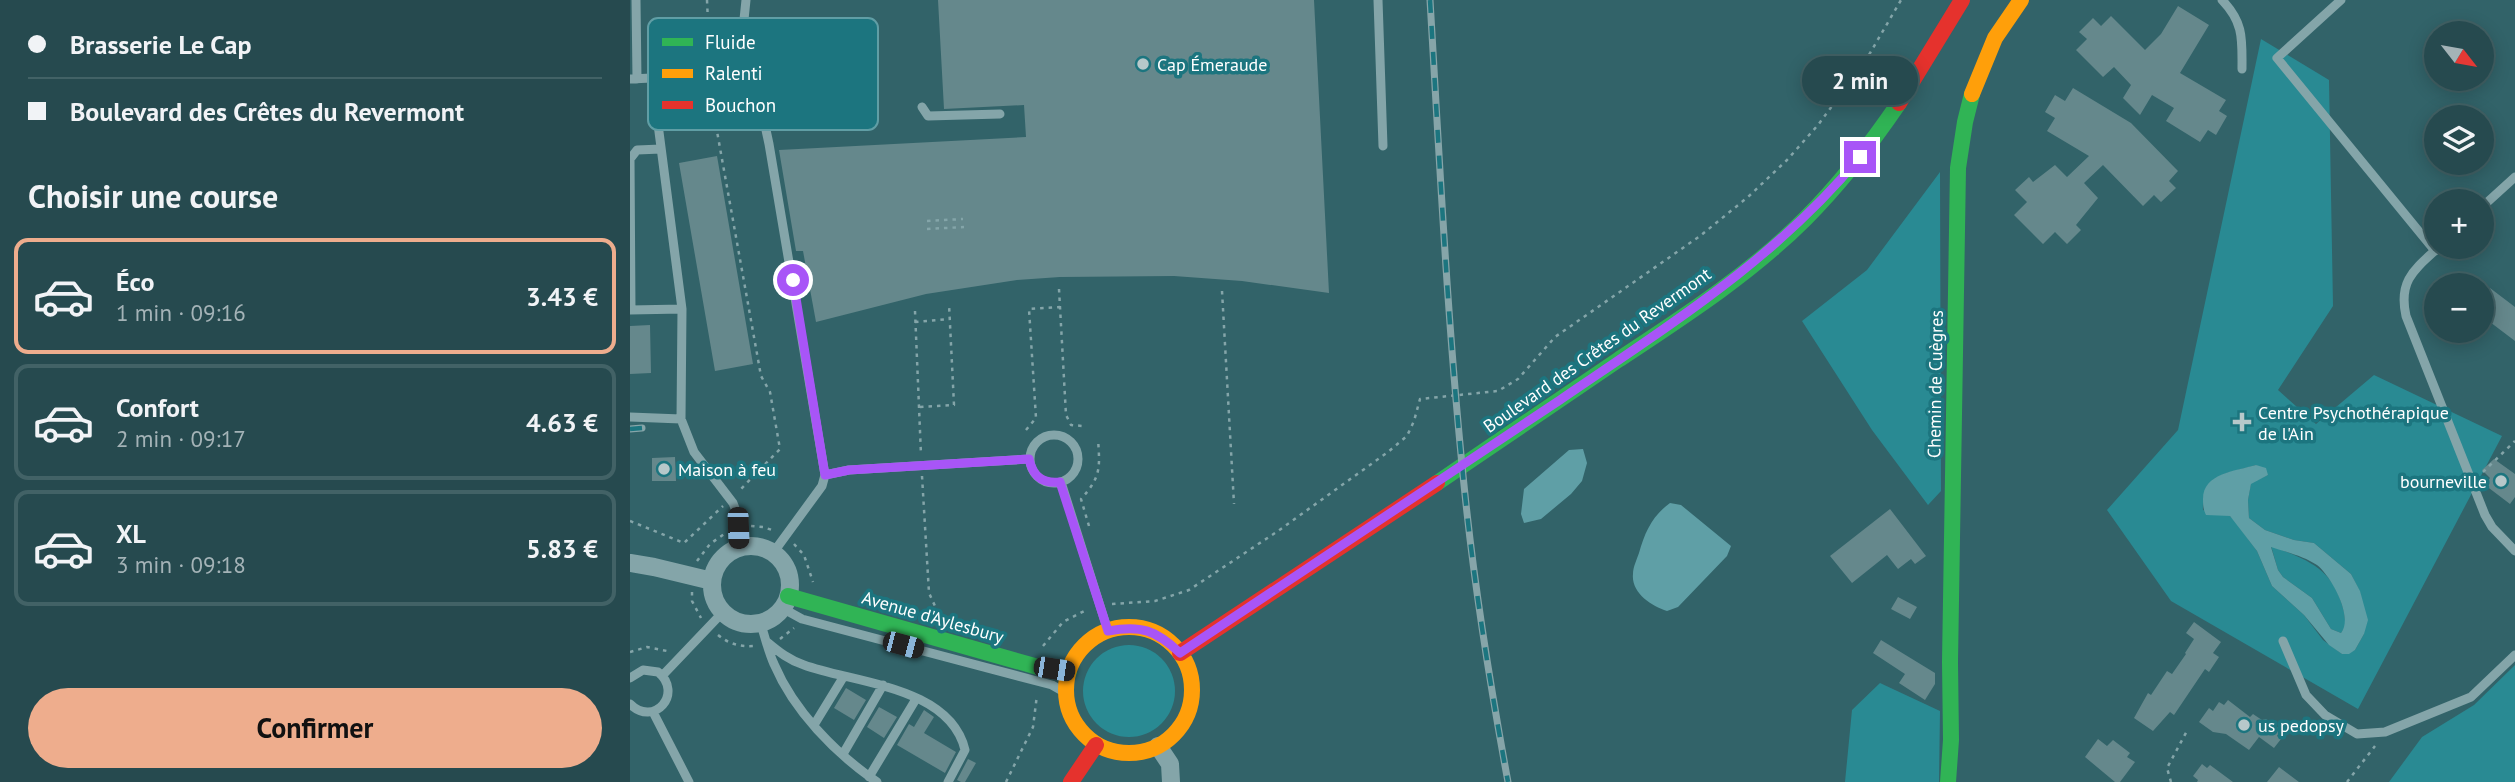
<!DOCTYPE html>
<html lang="fr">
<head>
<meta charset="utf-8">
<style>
	:root { --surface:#264a4f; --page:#2e5156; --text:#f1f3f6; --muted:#a4b3b7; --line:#426266; --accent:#eead8d }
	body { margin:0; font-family:"PT Sans",sans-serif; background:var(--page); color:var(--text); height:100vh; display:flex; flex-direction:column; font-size:26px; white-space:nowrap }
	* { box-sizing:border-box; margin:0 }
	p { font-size:23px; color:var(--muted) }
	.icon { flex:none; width:38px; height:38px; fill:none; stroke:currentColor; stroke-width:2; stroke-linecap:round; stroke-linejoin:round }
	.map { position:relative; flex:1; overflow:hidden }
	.side { display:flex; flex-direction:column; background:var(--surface); width:630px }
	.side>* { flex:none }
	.top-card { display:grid; align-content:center; height:154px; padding:0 28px; background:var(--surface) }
	.needle { width:46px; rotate:121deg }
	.tools { position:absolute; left:1794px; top:21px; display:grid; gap:14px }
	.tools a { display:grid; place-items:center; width:70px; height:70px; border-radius:50%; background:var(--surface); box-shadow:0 4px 18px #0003,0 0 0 2px var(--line); font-size:35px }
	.end { position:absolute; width:32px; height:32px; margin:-16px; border:9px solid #a855f7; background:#fff; box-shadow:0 0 0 4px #fff }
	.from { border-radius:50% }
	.bubble { position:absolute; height:49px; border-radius:24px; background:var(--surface); box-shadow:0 4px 18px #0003,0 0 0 2px var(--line); font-size:23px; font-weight:600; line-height:49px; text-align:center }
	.car { position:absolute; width:21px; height:42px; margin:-21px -10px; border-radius:9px; box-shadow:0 0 5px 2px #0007; background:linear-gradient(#222 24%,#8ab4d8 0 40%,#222 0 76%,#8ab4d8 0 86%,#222 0) }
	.top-card b { display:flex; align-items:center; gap:24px; height:66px; font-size:26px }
	.top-card b+b { border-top:2px solid var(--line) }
	.top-card i { width:18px; height:18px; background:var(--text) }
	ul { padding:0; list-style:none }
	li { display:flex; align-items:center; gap:21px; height:116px; margin:0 14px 10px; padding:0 14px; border:4px solid var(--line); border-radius:14px }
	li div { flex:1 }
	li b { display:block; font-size:26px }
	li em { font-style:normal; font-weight:600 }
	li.current { border-color:var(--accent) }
	li>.icon { width:63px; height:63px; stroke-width:1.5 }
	h2 { padding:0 28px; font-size:32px; line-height:84px }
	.button { display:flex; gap:14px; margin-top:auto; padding:14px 28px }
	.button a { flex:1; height:80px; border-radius:42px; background:var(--accent); color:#111; font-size:28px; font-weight:600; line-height:80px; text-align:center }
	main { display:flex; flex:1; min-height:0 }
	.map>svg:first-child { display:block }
	.green { fill:#298a93; fill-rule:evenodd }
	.water { fill:#5f9fa6; fill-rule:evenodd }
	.building { fill:#65888c }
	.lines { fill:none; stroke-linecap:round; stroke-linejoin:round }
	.path { stroke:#84a5a9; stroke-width:2.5; stroke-dasharray:3.5 5; stroke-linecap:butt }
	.lane { stroke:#84a5a9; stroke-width:9 }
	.street { stroke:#84a5a9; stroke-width:18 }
	.fast { stroke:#30b455; stroke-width:16 }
	.slow { stroke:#ff9f0a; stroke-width:16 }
	.jam { stroke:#e5322d; stroke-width:16 }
	.rail-casing { stroke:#86a5a9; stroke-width:7 }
	.rail { stroke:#1c757f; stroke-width:4.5; stroke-dasharray:13; stroke-linecap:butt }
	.route { stroke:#a855f7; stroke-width:9 }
	.poi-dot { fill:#b7c8ca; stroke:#1c757f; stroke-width:2.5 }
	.labels { text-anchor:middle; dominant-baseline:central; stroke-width:7; stroke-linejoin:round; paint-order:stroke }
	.poi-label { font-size:18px; fill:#fff; stroke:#1c757f; text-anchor:start }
	.street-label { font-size:18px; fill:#fff; stroke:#1c757f }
	.key { fill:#1c757f; stroke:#609ea5; stroke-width:2 }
	.key-label { font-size:19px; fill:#fff }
</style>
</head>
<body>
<main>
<section class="side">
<div class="top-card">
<b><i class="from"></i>Brasserie Le Cap</b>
<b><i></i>Boulevard des Crêtes du Revermont</b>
</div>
<h2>Choisir une course</h2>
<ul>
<li class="current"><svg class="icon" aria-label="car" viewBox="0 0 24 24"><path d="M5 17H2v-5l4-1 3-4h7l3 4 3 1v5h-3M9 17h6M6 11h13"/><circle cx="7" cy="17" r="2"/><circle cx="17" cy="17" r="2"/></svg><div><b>Éco</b><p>1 min · 09:16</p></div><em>3.43 €</em></li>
<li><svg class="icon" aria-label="car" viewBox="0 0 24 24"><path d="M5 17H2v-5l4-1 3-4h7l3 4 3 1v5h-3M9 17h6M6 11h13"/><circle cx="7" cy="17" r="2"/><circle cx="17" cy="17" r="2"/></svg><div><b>Confort</b><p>2 min · 09:17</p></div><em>4.63 €</em></li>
<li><svg class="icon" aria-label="car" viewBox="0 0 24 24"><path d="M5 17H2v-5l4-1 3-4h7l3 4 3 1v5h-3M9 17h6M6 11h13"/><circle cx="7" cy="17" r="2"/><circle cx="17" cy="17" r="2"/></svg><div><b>XL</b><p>3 min · 09:18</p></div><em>5.83 €</em></li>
</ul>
<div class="button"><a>Confirmer</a></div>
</section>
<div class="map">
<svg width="1885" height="782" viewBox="0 0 1885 782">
	<rect width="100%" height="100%" fill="#326369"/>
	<path class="green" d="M1631 39 1699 80 1703 306 1648 390 1686 424 1744 375 1872 436 1728 709 1541 601 1477 510 1548 430ZM1626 465 1638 475 1621 483 1618 500 1619 518 1635 530 1664 540 1684 543 1721 574 1730 592 1734 634 1725 650 1712 654 1693 640 1674 615 1642 586 1627 551 1604 520 1600 516 1573 510C1571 473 1597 474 1626 465Z
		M1310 172 1311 491 1298 505 1242 430 1172 321 1237 270Z
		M1641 546C1678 560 1704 568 1714 612 1715 621 1717 626 1711 633L1701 629 1682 598 1653 577 1648 570Z
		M453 691a46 46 0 1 1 92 0a46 46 0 1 1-92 0Z
		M1885 665V782H1759L1792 737 1844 705Z
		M1250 683 1310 711 1309 782H1215L1222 710Z"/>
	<path class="water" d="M953 449 957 463 952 481 941 494 911 519 894 523 891 514 894 489 939 450Z
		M1626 465 1636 468 1638 475 1621 484 1618 500 1619 518 1635 530 1664 540 1684 543 1721 574 1730 591 1738 620 1734 634 1725 650 1719 654H1712L1699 645 1674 615 1642 586 1627 551 1600 516 1576 515C1573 509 1573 505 1573 499 1573 473 1606 471 1626 465ZM1641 547C1656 552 1674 556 1687 565 1701 576 1724 617 1711 633L1701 629 1682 598 1653 577 1648 570Z
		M1040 503 1051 505 1101 546 1097 556 1048 607 1037 611C1021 606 1001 593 1003 574 1003 567 1007 559 1009 553 1015 532 1022 516 1040 503Z"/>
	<path class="building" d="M308 0H684L699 293 612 281 544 276 430 277 387 280 296 294 186 322 173 251H166L149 150 396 137 394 105 314 109Z
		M1548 6 1579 25 1550 73 1596 100 1589 111 1597 116 1586 135 1578 130 1570 142 1536 121 1544 108 1522 95 1510 115 1493 98 1501 85 1484 67 1473 77 1446 50 1457 39 1449 32 1463 18 1471 26 1481 16 1515 50 1531 34Z
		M1443 88 1501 123 1548 171 1539 181 1546 188 1531 202 1524 195 1513 206 1473 165 1454 183 1468 198 1446 225 1451 230 1437 244 1425 232 1413 244 1384 215 1397 202 1385 190 1399 177 1403 182 1425 165 1437 177 1459 156 1417 131 1425 118 1415 112 1425 95 1435 101Z
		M87 156 123 364 85 371 49 163Z
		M1860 288 1885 307V341L1852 316V299Z
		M20 325 21 373 0 374V326Z
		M45 457 46 481H22V458Z
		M1864 459 1885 474V497L1880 504 1855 485 1860 478 1852 470Z
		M1260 509 1296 556 1285 564 1281 559 1268 569 1257 555 1222 583 1200 556Z
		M1268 597 1287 607 1280 619 1261 609Z
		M1564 622 1591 642 1583 653 1589 657 1579 672 1575 669 1544 715 1540 712 1523 731 1504 718 1518 693 1521 695 1537 671 1542 674 1556 654 1555 653 1564 639 1556 633Z
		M1251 640 1305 673V684L1295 700 1269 683 1275 674 1243 653Z
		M216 688 236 700 224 720 204 708Z
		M1598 700 1620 717 1623 714 1632 720 1636 719 1651 730 1647 736 1651 739 1644 748 1629 737 1619 750 1596 734 1583 732 1569 722 1579 708 1583 711 1589 702 1594 705Z
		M249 707 267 717 254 738 237 727Z
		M294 710 304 717 294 733 326 752 315 773 267 745 279 724 284 727Z
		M1468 739 1477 746 1483 740 1500 753 1497 757 1505 762 1490 782H1485L1455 757Z
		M338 759 346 763 335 782H331L327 780Z
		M1572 764 1577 768 1580 765 1603 782H1567L1568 780 1563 776Z
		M1649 767 1669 782H1637Z"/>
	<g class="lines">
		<path class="path" d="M77 0 79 45 74 59 131 376 140 392 150 449 108 492
			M297 221 333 219
			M297 229 334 227
			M429 289 436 415 441 425 453 426
			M592 291 604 504
			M285 311 291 455
			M285 322 320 319
			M290 407 324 405 319 304
			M396 430 406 418 399 309 430 307
			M1853 472 1885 441
			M292 476 299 593 310 617
			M0 521 54 543 93 506
			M121 526 133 527 145 531
			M459 526 451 499C471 477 470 468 468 439
			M164 544 174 555 183 582
			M67 561 80 544 97 532
			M62 592V601L71 618
			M482 604 525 601 559 590 648 531 758 452 777 436 784 421 790 399 868 391 888 379 925 337 1070 236 1118 197 1157 160 1188 125 1236 60 1271 0
			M88 635C99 644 110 647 124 646
			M150 639 164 628
			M413 646 433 622 458 609
			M0 652 17 647 37 651
			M376 782 403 727 407 695
			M1541 782 1537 768 1558 729
			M1717 782 1745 746"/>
		<path class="lane" d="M6 0 7 79
			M116 0 113 29 118 75 133 116 139 144 195 475 192 486 143 553
			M748 0 753 146
			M1592 0C1614 23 1612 39 1612 69
			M1711 0 1647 58 1805 251
			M0 79 22 78 52 309 51 419 64 452 103 503 108 516 109 548
			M292 107 298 116 370 114
			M1852 207 1885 177
			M1809 247C1785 269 1768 280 1776 316L1855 515 1862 527 1885 551
			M0 310 52 309
			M1 310 0 159 7 150 31 149
			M0 417 51 419
			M400 459a24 24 0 1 1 48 0a24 24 0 1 1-48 0Z
			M195 475 219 470 399 459
			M431 482 478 631
			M152 608 172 619 422 685 436 693
			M130 622C135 636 138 651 144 664 164 711 205 753 247 782
			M1653 641 1676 695 1695 715 1727 734 1755 732 1841 697 1885 655
			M137 642C149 652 159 660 174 665 223 683 320 686 335 750L318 782
			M32 676 93 612
			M0 678 13 670 28 672C54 693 24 728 0 704
			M23 712 59 782
			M184 725 214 676
			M213 754 253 685
			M239 777 286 699"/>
		<path class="street" d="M82 585a39 39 0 1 1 78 0a39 39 0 1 1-78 0Z
			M0 563 24 567 82 581
			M528 746 540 764 541 782"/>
		<path class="fast" d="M807 483C867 442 927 401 988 360 1053 317 1120 274 1175 219 1211 183 1241 144 1269 103
			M158 596 408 667 439 672
			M1318 782 1321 740 1320 662 1328 168 1335 122 1342 94"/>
		<path class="slow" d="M1342 94 1365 38 1391 0
			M436 690a63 63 0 1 1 126 0a63 63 0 1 1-126 0Z"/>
		<path class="jam" d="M1269 103 1332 0
			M550 653 807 483
			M441 782 466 745"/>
		<g class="rail-casing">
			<path id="rail" d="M800 0C810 168 818 336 836 504 846 597 861 690 878 782
				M0 429 12 428"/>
		</g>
		<use href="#rail" class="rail"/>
	</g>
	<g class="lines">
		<path class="route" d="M163 280 195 475 219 470 399 459C403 477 413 484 430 482L478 631C511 625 526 630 550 653 677 569 804 485 930 400 1038 326 1146 259 1230 157"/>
	</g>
	<g class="poi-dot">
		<circle cx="513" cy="64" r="7"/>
		<path d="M1608.5 411.5h7v7h7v7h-7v7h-7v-7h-7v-7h7z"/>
		<circle cx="34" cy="469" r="7"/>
		<circle cx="1871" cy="481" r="7"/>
		<circle cx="1614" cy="725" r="7"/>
	</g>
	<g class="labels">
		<g class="poi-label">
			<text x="527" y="64">Cap Émeraude</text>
			<text x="1628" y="412">Centre Psychothérapique<tspan x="1628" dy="21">de l'Ain</tspan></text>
			<text x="48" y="469">Maison à feu</text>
			<text x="1857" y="481" text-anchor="end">bourneville</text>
			<text x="1628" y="725">us pedopsy</text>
		</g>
		<g class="street-label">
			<text transform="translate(967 350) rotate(-35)">Boulevard des Crêtes du Revermont</text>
			<text transform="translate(1305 384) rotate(-89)">Chemin de Cuègres</text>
			<text transform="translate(303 617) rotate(16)">Avenue d'Aylesbury</text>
		</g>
	</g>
	<rect x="18" y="18" width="230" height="112" rx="10" class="key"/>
	<rect x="32" y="38" width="31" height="8" fill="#30b455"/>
	<rect x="32" y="69" width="31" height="9" fill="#ff9f0a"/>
	<rect x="32" y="101" width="31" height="8" fill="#e5322d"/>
	<g class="key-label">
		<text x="75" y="49">Fluide</text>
		<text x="75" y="80">Ralenti</text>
		<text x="75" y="112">Bouchon</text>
	</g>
</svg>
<div class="tools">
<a><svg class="needle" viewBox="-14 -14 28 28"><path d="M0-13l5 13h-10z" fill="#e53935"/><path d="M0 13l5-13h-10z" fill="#a4b3b7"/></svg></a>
<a><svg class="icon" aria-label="layers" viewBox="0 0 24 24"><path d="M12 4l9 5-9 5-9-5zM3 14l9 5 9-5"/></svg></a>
<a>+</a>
<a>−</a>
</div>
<i class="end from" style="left:163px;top:280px"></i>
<i class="end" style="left:1230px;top:157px"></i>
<div class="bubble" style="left:1172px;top:56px;width:116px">2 min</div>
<i class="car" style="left:108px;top:528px;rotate:178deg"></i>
<i class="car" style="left:273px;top:645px;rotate:105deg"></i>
<i class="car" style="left:424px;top:669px;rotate:99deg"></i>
</div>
</main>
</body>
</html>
